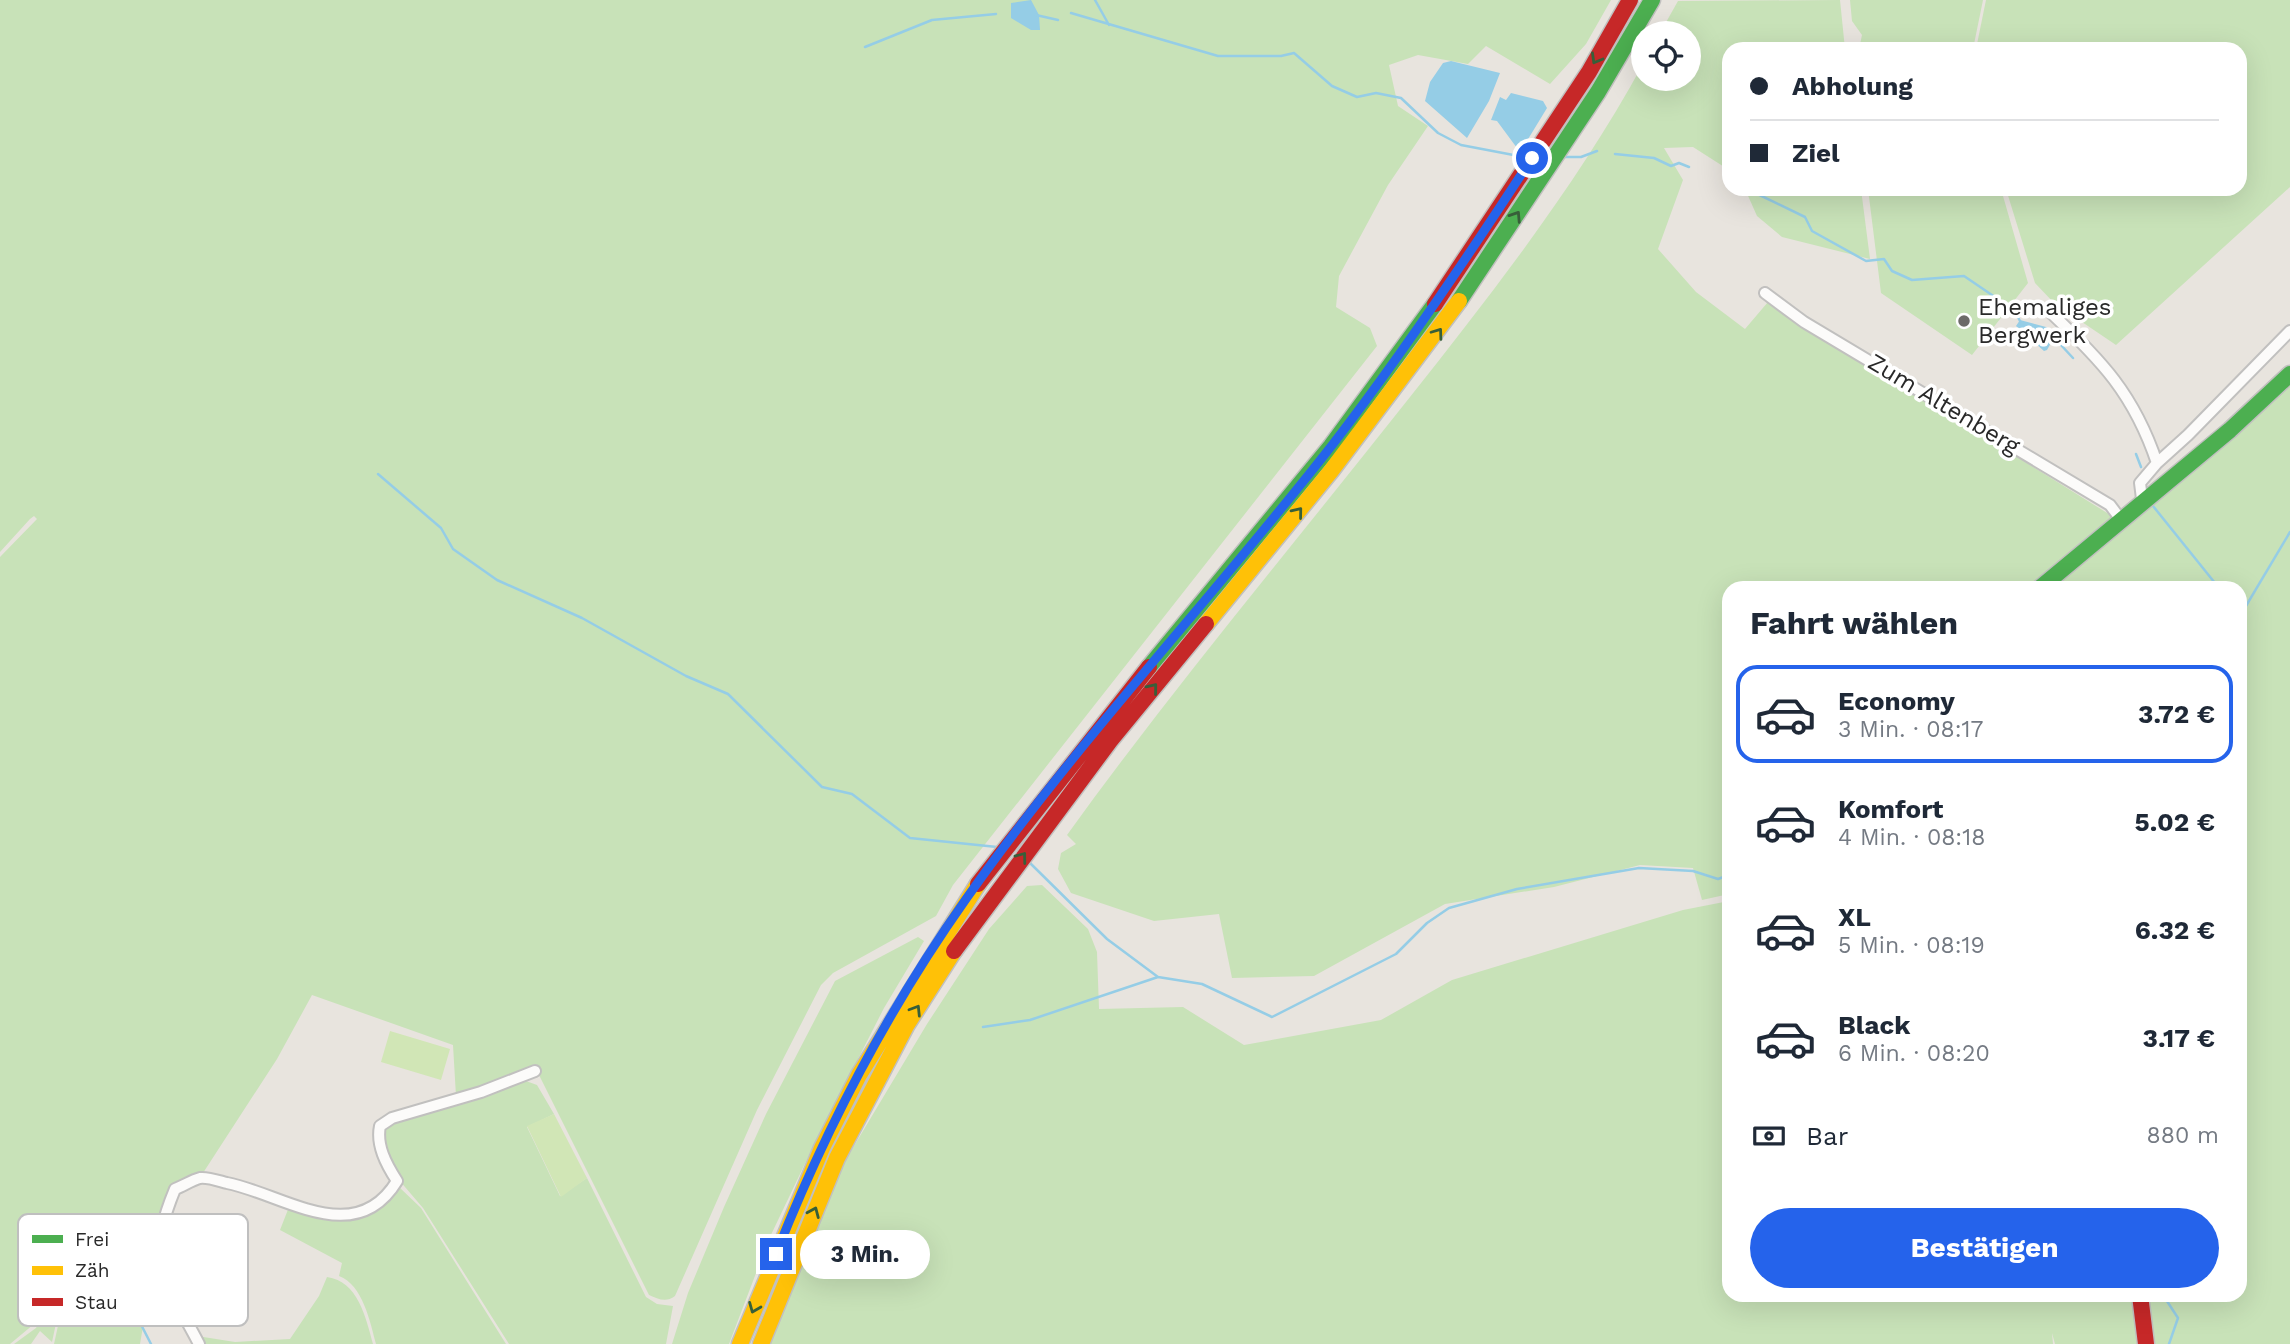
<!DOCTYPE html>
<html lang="de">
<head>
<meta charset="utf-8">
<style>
	:root { --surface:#fff; --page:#f2f2f3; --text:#1f2937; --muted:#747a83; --line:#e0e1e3; --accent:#2563eb }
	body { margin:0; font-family:"Work Sans",sans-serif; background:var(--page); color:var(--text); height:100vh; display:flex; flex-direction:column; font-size:26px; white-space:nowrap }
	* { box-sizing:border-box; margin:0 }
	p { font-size:23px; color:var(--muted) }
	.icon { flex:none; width:38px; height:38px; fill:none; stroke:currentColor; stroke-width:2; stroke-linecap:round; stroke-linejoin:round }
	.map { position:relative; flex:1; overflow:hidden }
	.drawer { position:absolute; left:1722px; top:581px; width:525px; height:721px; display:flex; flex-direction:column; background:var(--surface); border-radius:21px; box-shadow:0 7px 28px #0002 }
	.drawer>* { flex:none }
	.guide { position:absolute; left:1722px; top:42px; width:525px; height:154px; border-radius:21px; box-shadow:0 7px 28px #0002; display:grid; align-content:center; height:154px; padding:0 28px; background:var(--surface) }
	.tools { position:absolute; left:1631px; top:21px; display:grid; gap:14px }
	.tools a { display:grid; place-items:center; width:70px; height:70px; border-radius:50%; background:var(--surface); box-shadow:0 7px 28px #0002; font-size:35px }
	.end { position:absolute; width:32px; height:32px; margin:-16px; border:9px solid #2563eb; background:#fff; box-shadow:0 0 0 4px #fff }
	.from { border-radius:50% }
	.bubble { position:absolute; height:49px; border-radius:24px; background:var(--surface); box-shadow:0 7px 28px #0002; font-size:23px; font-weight:700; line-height:49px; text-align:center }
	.guide b { display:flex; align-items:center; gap:24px; height:66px; font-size:26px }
	.guide b+b { border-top:2px solid var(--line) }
	.guide i { width:18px; height:18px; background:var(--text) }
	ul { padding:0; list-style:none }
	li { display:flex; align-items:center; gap:21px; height:98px; margin:0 14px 10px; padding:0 14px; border:4px solid transparent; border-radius:21px }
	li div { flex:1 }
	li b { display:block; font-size:26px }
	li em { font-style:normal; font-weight:700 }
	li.current { border-color:var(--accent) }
	li>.icon { width:63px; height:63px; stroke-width:1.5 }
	h2 { padding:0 28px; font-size:32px; line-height:84px }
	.pay { display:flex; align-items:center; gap:18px; height:77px; padding:0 28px; font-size:26px }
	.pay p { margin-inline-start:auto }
	.button { display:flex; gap:14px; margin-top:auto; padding:14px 28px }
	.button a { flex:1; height:80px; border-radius:42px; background:var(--accent); color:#fff; font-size:28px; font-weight:700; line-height:80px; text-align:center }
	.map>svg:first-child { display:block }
	.green { fill:#c8e2b8 }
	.pitch { fill:#d1e6b6 }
	.water { fill:#95cde6 }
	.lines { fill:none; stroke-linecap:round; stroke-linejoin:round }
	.stream { stroke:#95cde6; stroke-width:2.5 }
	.street-casing { stroke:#c1c0bf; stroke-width:14 }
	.fast-casing { stroke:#c1c0bf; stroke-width:19 }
	.slow-casing { stroke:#c1c0bf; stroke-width:19 }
	.jam-casing { stroke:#c1c0bf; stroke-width:19 }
	.street { stroke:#fcfbfa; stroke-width:10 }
	.fast { stroke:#4caf50; stroke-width:16 }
	.slow { stroke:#ffc107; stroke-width:16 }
	.jam { stroke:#c62828; stroke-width:16 }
	.oneway { stroke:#375f39 }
	.route { stroke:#2563eb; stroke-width:9 }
	.poi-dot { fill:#6c6a68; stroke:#fff; stroke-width:2.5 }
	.labels { text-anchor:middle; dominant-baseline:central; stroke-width:7; stroke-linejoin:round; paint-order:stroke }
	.poi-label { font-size:24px; fill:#292929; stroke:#fff; text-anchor:start }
	.street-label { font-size:24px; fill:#292929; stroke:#fff }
	.key { fill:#fff; stroke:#bfbfbf; stroke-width:2 }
	.key-label { font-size:19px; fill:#292929 }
</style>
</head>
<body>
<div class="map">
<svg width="2290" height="1344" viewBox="0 0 2290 1344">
	<rect width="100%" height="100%" fill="#e8e4de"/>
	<path class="green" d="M0 0H1611L1586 44 1550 84 1486 46 1468 64 1418 55 1389 65 1398 106 1428 126 1388 185 1339 276 1336 307 1370 328 1377 346 953 885 936 916 833 973 821 985 757 1110 675 1296C666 1303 658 1299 649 1295L536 1069 456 1096 453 1045 312 995 277 1059 203 1173 173 1187 159 1221 172 1296 147 1303 140 1344H54L61 1312 60 1288 88 1222 67 1267 50 1289 34 1324 10 1344H0V557L37 519 34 516 30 519 0 552Z
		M1840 0 1845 49H1729V170L1693 147 1664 148 1683 180 1658 249 1696 292 1745 329 1768 302 2112 516 2036 588H1729V894L1702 900 1693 868 1640 865 1554 887 1445 904 1314 976 1232 978 1219 914 1154 921 1071 893 1058 869 1061 853 1076 844 1067 835C1175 685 1295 543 1410 397 1494 291 1578 183 1643 64V79H1689V33H1660L1678 1Z
		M1850 0H1983L1973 49H1859L1862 35 1852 21Z
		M1986 0H2290V187L2116 345 2054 303 2035 283 2006 189H2240V49H1976Z
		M1745 189H1861L1870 259 1782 237 1757 216Z
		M1868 189H2001L2028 283 1972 355 1881 293Z
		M2290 383V1344H2055L2052 1333 2053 1344H769L845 1161 927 1024 989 929 1027 886 1042 885 1088 929 1097 952 1099 1009 1183 1007 1244 1045 1381 1020 1452 980 1683 910 1729 901V1295H2240V588H2049L2194 472 2196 466Z
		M918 937 924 941 884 1008 811 1151 769 1239 729 1344H672L688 1293 724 1207 766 1114 835 981Z
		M526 1081 537 1085 554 1114 527 1127 560 1196 587 1178 646 1297 657 1304 673 1306 666 1344H509L423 1208 399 1180 379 1138 382 1127 392 1119Z
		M399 1187 421 1208 506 1344H376C370 1322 363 1285 339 1276L342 1263 280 1230 289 1207 357 1214 381 1207Z
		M327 1277C358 1281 366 1318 373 1344H201L197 1336 235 1342 290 1339 319 1296Z
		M56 1293 58 1314 52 1342 40 1331 31 1344H14L36 1328Z"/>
	<path class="pitch" d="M390 1031 450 1049 441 1080 381 1062Z
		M554 1114 587 1178 561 1197 527 1126Z"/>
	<path class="water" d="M1031 0 1039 15 1040 30H1031L1011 18V3Z
		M1451 61 1500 73 1489 101 1467 138 1425 101 1430 82 1443 63Z
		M1511 93 1543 101 1547 108 1522 149 1517 148 1497 121 1491 120 1500 97 1506 100Z
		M2020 320 2046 327 2056 334 2047 350 2044 351 2016 326Z"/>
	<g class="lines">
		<path class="stream" d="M1095 0 1109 25
			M1071 13 1218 56H1281L1294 53 1332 86 1357 97 1376 93 1401 98 1438 133 1461 145 1524 157
			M1036 15 1058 20
			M865 47 932 20 996 14
			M1615 154 1654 158 1671 166 1679 163 1689 167
			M1565 157H1581L1597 151
			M1747 189 1805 217 1812 231 1866 261 1884 259 1892 271 1912 280 1964 276 2014 310 2020 321
			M2051 342 2060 344 2073 358
			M2136 454 2141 467
			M378 474 441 528 453 549 497 580 582 618 686 676 728 694 822 787 852 794 910 838 997 847
			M2153 506 2219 588
			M2061 581 2066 588
			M2240 616 2290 532
			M1029 862 1107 939 1158 977 1202 984 1272 1017 1396 954 1427 923 1449 908 1517 889 1639 868 1693 871 1718 879 1729 875
			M983 1027 1030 1020 1158 977
			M122 1245 123 1265 131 1305 151 1344
			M2163 1295 2178 1318 2169 1344"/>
		<g class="street-casing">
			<path id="street" d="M1765 293 1804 322 2110 505 2119 517
				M2050 312C2101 360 2134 394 2157 463
				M2142 499 2140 483 2157 463 2188 435 2290 331
				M199 1344C164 1277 144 1264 175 1189 183 1186 192 1180 200 1178 208 1177 219 1181 227 1183 283 1194 355 1250 397 1181 386 1164 376 1145 380 1126L392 1118 481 1092 535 1071"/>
		</g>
		<g class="fast-casing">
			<path id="fast" d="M1459 301 1598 92 1652 0
				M2040 588 2230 430 2290 374
				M1149 667 1331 446 1435 304"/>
		</g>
		<g class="slow-casing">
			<path id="slow" d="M1206 624 1331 471 1459 301
				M740 1344 822 1148 859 1075 978 884
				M761 1344 837 1158 906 1026 954 951"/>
		</g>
		<g class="jam-casing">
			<path id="jam" d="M1435 304 1589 72 1630 0
				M978 884 1149 667
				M954 951 1110 741 1206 624
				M2140 1295 2146 1344"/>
		</g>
		<use href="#street" class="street"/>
		<use href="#fast" class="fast"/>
		<use href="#slow" class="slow"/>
		<use href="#jam" class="jam"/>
	</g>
	<defs><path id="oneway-chevron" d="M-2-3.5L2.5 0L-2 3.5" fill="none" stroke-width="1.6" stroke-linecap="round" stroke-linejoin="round" transform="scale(1.75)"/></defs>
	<g class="oneway">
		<use href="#oneway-chevron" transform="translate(1596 59) rotate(120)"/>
		<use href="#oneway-chevron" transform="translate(1516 216) rotate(-57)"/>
		<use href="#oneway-chevron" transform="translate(1438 333) rotate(-54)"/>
		<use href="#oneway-chevron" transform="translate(1298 512) rotate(-51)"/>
		<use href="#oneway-chevron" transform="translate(1153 688) rotate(-51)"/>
		<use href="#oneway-chevron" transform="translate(1022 857) rotate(-53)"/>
		<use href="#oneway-chevron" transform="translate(916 1010) rotate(-58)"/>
		<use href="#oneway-chevron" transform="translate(814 1212) rotate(-67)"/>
		<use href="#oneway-chevron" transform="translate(754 1308) rotate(112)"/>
	</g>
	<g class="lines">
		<path class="route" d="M776 1254C825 1130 889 1008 966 899 1078 740 1213 598 1333 444 1404 352 1469 255 1532 158"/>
	</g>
	<circle class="poi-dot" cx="1964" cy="321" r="7"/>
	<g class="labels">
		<g class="poi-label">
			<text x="1978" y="307">Ehemaliges<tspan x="1978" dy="28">Bergwerk</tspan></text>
		</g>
		<g class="street-label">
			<text transform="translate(1944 404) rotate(31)">Zum Altenberg</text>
		</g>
	</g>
	<rect x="18" y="1214" width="230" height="112" rx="10" class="key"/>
	<rect x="32" y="1235" width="31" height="8" fill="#4caf50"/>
	<rect x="32" y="1266" width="31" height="9" fill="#ffc107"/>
	<rect x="32" y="1298" width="31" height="8" fill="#c62828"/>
	<g class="key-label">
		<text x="75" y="1246">Frei</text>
		<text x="75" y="1277">Zäh</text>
		<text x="75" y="1309">Stau</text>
	</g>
</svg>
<div class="tools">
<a><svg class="icon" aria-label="locate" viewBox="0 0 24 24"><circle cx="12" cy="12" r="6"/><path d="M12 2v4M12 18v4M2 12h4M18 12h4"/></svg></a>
</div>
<i class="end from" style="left:1532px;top:158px"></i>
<i class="end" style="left:776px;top:1254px"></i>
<div class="bubble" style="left:800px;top:1230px;width:130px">3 Min.</div>
<div class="guide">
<b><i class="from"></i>Abholung</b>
<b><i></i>Ziel</b>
</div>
<section class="drawer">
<h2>Fahrt wählen</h2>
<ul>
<li class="current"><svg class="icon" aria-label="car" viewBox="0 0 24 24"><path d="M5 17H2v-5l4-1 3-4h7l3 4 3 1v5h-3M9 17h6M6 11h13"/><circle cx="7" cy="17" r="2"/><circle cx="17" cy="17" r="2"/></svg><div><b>Economy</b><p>3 Min. · 08:17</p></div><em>3.72 €</em></li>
<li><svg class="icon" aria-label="car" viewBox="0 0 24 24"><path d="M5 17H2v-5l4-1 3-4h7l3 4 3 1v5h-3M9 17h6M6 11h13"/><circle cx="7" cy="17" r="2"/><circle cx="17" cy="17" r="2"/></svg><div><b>Komfort</b><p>4 Min. · 08:18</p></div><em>5.02 €</em></li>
<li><svg class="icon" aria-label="car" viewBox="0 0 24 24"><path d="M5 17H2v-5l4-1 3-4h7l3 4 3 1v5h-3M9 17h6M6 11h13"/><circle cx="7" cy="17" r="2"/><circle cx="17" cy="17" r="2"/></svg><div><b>XL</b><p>5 Min. · 08:19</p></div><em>6.32 €</em></li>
<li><svg class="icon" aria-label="car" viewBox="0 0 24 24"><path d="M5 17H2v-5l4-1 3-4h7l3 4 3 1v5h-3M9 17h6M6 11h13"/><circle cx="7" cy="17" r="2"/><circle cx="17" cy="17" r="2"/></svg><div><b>Black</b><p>6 Min. · 08:20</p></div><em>3.17 €</em></li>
</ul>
<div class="pay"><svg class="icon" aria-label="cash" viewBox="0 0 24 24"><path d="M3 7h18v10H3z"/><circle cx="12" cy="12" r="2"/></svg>Bar<p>880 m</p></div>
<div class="button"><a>Bestätigen</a></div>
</section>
</div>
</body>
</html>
